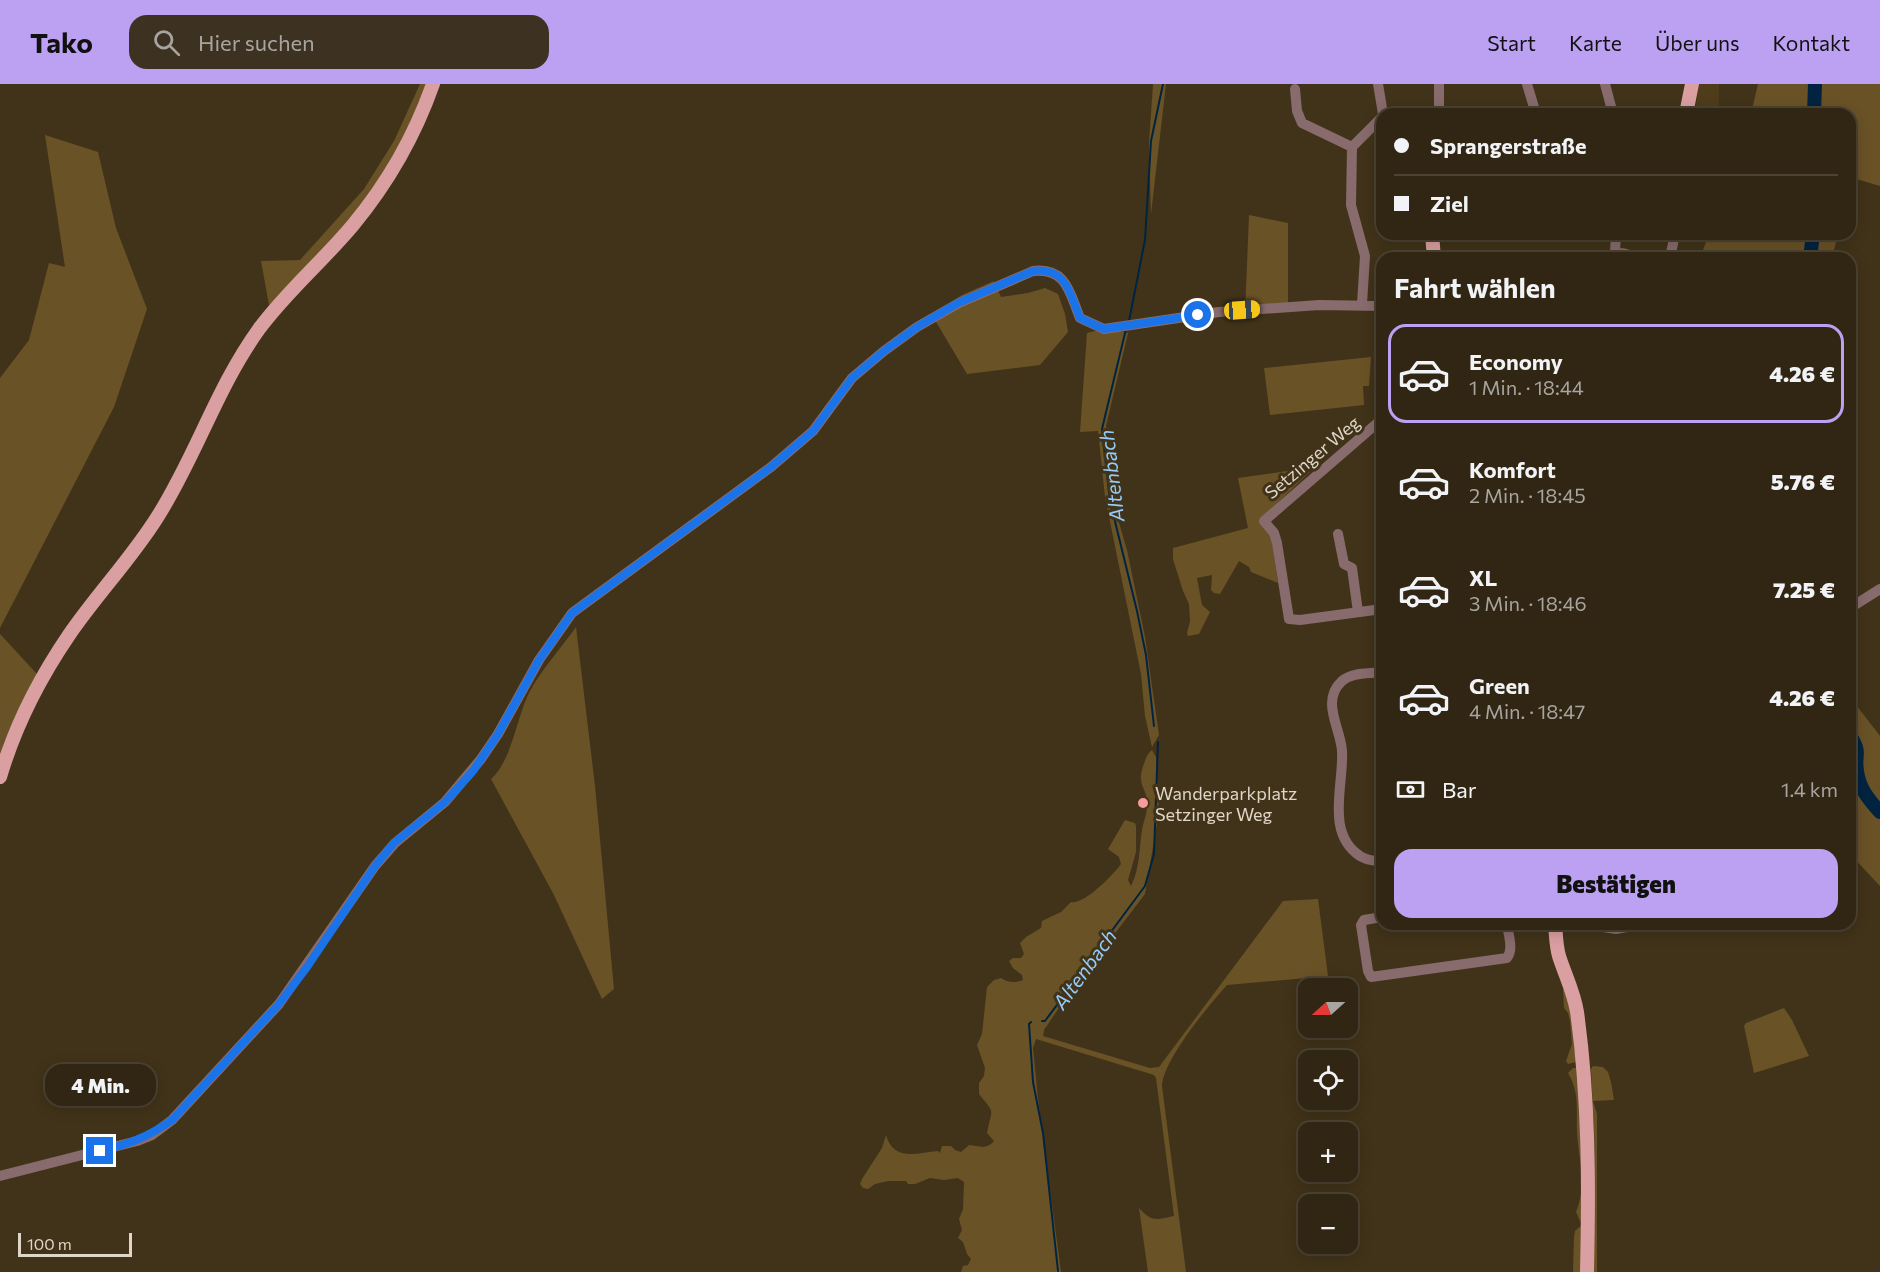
<!DOCTYPE html>
<html lang="de">
<head>
<meta charset="utf-8">
<style>
	:root { --surface:#312613; --page:#3d3221; --text:#f1f3f6; --muted:#a8a5a0; --line:#4c4333; --accent:#bca0f2 }
	body { margin:0; font-family:Commissioner,sans-serif; background:var(--page); color:var(--text); height:100vh; display:flex; flex-direction:column; font-size:22px; white-space:nowrap }
	* { box-sizing:border-box; margin:0 }
	p { font-size:20px; color:var(--muted) }
	.icon { flex:none; width:33px; height:33px; fill:none; stroke:currentColor; stroke-width:2; stroke-linecap:round; stroke-linejoin:round }
	.map { position:relative; flex:1; overflow:hidden }
	.sheet { position:absolute; left:1376px; top:168px; width:480px; height:678px; display:flex; flex-direction:column; background:var(--surface); border-radius:18px; box-shadow:0 3px 15px #0003,0 0 0 2px var(--line) }
	.sheet>* { flex:none }
	.top-card { position:absolute; left:1376px; top:24px; width:480px; height:132px; border-radius:18px; box-shadow:0 3px 15px #0003,0 0 0 2px var(--line); display:grid; align-content:center; height:132px; padding:0 18px; background:var(--surface) }
	.needle { width:39px; rotate:249deg }
	.fabs { position:absolute; left:1298px; top:894px; display:grid; gap:12px }
	.fabs a { display:grid; place-items:center; width:60px; height:60px; border-radius:12px; background:var(--surface); box-shadow:0 3px 15px #0003,0 0 0 2px var(--line); font-size:30px }
	.scale { position:absolute; left:18px; bottom:15px; width:114px; box-sizing:border-box; padding-left:6px; border:3px solid #dfd6c7; border-top:0; font-size:16px; line-height:21px; white-space:nowrap; color:#dfd6c7; -webkit-text-stroke:4px #413319; paint-order:stroke }
	.end { position:absolute; width:27px; height:27px; margin:-14px; border:8px solid #1a73e8; background:#fff; box-shadow:0 0 0 3px #fff }
	.from { border-radius:50% }
	.bubble { position:absolute; height:42px; border-radius:18px; background:var(--surface); box-shadow:0 3px 15px #0003,0 0 0 2px var(--line); font-size:20px; font-weight:800; line-height:42px; text-align:center }
	.car { position:absolute; width:18px; height:36px; margin:-18px -9px; border-radius:8px; box-shadow:0 0 4px 2px #0007; background:linear-gradient(#f5c518 24%,#345 0 40%,#f5c518 0 76%,#345 0 86%,#f5c518 0) }
	.top-card b { display:flex; align-items:center; gap:21px; height:57px; font-size:22px }
	.top-card b+b { border-top:2px solid var(--line) }
	.top-card i { width:15px; height:15px; background:var(--text) }
	ul { padding:0; list-style:none }
	li { display:flex; align-items:center; gap:18px; height:99px; margin:0 12px 9px; padding:0 6px; border:3px solid transparent; border-radius:18px }
	li div { flex:1 }
	li b { display:block; font-size:22px }
	li em { font-style:normal; font-weight:800 }
	li.active { border-color:var(--accent) }
	li>.icon { width:54px; height:54px; stroke-width:1.5 }
	h2 { padding:0 18px; font-size:27px; line-height:72px }
	.pay { display:flex; align-items:center; gap:15px; height:66px; padding:0 18px; font-size:22px }
	.pay p { margin-inline-start:auto }
	.cta { display:flex; gap:12px; margin-top:auto; padding:12px 18px }
	.cta a { flex:1; height:69px; border-radius:18px; background:var(--accent); color:#111; font-size:24px; font-weight:800; line-height:69px; text-align:center }
	header { display:flex; align-items:center; gap:36px; box-sizing:border-box; height:84px; padding:0 30px; background:var(--accent); color:#111 }
	header strong { font-size:28px }
	nav { display:flex; gap:33px; margin-inline-start:auto; font-size:21px }
	.search { width:420px; height:54px; background:var(--page); display:flex; align-items:center; gap:15px; box-sizing:border-box; padding:0 21px; border-radius:18px; color:var(--muted); font-size:22px }
	.map>svg:first-child { display:block }
	.built { fill:#4e3c1a }
	.green { fill:#6a5227 }
	.lines { fill:none; stroke-linecap:round; stroke-linejoin:round }
	.stream { stroke:#002440; stroke-width:2 }
	.river { stroke:#002440; stroke-width:14 }
	.minor { stroke:#886b6c; stroke-width:10 }
	.major { stroke:#d99fa1; stroke-width:14 }
	.route { stroke:#1a73e8; stroke-width:8 }
	.poi-dot { fill:#f59b9b; stroke:#413319; stroke-width:2 }
	.labels { text-anchor:middle; dominant-baseline:central; stroke-width:6; stroke-linejoin:round; paint-order:stroke }
	.street-label { font-size:18px; fill:#dfd6c7; stroke:#413319 }
	.poi-label { font-size:18px; fill:#dfd6c7; stroke:#413319; text-anchor:start }
	.water-label { font-size:20px; font-style:italic; fill:#95ccfd; stroke:#413319 }
</style>
</head>
<body>
<header>
<strong>Tako</strong>
<div class="search"><svg class="icon" aria-label="search" viewBox="0 0 24 24"><circle cx="10" cy="10" r="6"/><path d="M15 15l6 6"/></svg>Hier suchen</div>
<nav><a>Start</a><a>Karte</a><a>Über uns</a><a>Kontakt</a></nav>
</header>
<div class="map">
<svg width="1880" height="1188" viewBox="0 0 1880 1188">
	<rect width="100%" height="100%" fill="#413319"/>
	<path class="built" d="M1699 0H1719V30L1695 29Z"/>
	<path class="green" d="M420 0H428L420 23 370 112 346 141 274 220 269 221 261 177 300 176 364 105 394 57Z
		M1153 0H1166L1151 130 1149 59Z
		M1758 0H1880V102L1853 94 1850 106V30H1751Z
		M45 51 98 68 116 144 147 225 114 323 0 544V294L29 256 49 179 65 183Z
		M1249 131 1288 139V227L1245 230Z
		M1709 150H1838L1832 174H1700Z
		M994 197 1001 213 1028 209 1045 204 1058 210 1065 230 1068 248 1040 281 967 290 932 231 962 211Z
		M1095 247H1119L1128 249 1106 342 1112 415 1127 466 1145 553 1159 651 1152 663 1145 632 1141 590 1105 413 1098 347 1080 348 1087 249Z
		M1371 273 1369 302H1363L1364 321 1270 331 1264 284Z
		M1315 383 1268 428 1278 499 1251 488 1249 483 1239 477 1220 510 1214 509 1211 506 1212 491 1197 494 1202 521 1210 528 1199 550 1188 552 1187 549 1190 537 1189 520 1183 507 1173 475V464L1248 444 1238 394Z
		M576 543 595 702 614 905 602 915 554 811 491 695C512 677 517 631 530 607 542 585 561 564 576 543Z
		M0 550 37 590 4 658 0 674Z
		M1850 613 1880 652V802L1850 770Z
		M1152 666 1156 673 1159 727 1145 810 1065 915 1044 946 1043 952 1150 984 1159 983 1283 817 1318 815 1328 892 1227 901C1209 921 1163 976 1162 1002L1186 1188H1148L1139 1124C1152 1138 1155 1136 1174 1132L1156 994 1154 991 1036 955 1033 964 1038 1015 1061 1188H961L963 1182 968 1181 971 1175 967 1170 963 1158 958 1154 962 1146 959 1135 963 1125 964 1098 958 1094 944 1096 930 1094 915 1100H908L906 1097H888L875 1100 868 1105 863 1104 860 1100 862 1095 882 1064 886 1051C894 1078 917 1069 938 1067L940 1069 942 1062H951L955 1066 961 1068 969 1061C979 1062 987 1066 994 1057L987 1049C992 1023 996 1031 979 1010V999L984 992 985 984 977 961 982 950 987 903 994 896 1001 894C1008 899 1015 899 1023 896L1022 891 1013 884 1009 877 1013 874H1021L1024 870 1020 859 1026 853 1041 844 1042 837 1061 828 1071 818C1084 821 1113 791 1121 780L1119 773 1108 765 1125 736 1135 739 1136 742V768L1128 796 1131 802C1140 784 1139 766 1142 746 1143 739 1147 730 1147 723 1149 702 1134 704 1145 677 1147 672 1148 669 1152 666Z
		M1567 904 1576 978 1568 980 1566 977 1572 960 1570 937 1568 929 1564 924 1563 905Z
		M1784 924 1792 936 1809 972 1754 989 1744 942 1746 939Z
		M1593 982 1603 983 1608 988 1611 998 1614 1016 1593 1017 1597 1030V1188H1594L1595 1066 1591 985Z
		M1573 984H1577L1578 987 1583 1033 1584 1086 1583 1188H1573L1574 1153 1575 1147 1582 1141 1576 1128C1587 1101 1579 1076 1577 1049 1576 1027 1580 1009 1568 989Z"/>
	<g class="lines">
		<path class="stream" d="M1129 237 1145 156 1151 57 1163 0
			M1126 245 1102 345 1110 417 1137 527 1146 571 1154 642
			M1042 937H1045L1145 802 1154 770 1158 658
			M1031 938 1029 940 1033 998 1043 1049 1058 1187"/>
		<path class="river" d="M1814 30 1815 0
			M1810 174 1813 150
			M1850 651C1862 671 1854 669 1857 687 1859 704 1869 716 1880 728"/>
		<path class="minor" d="M1378 0 1383 30
			M1527 0 1536 30
			M1605 0 1613 30
			M1295 5 1297 27 1302 39 1352 63
			M1439 30V0
			M1615 168 1616 150
			M1601 174C1612 170 1623 165 1633 174
			M1670 174 1675 150
			M1362 220 1365 172 1351 121 1352 63 1382 33
			M1382 335 1264 437 1274 449 1277 459 1289 535 1300 536 1382 525
			M1338 450 1344 480 1352 484 1358 528
			M1850 524 1880 505
			M1382 588C1369 590 1352 588 1342 597 1320 617 1341 645 1342 667 1344 701 1325 749 1360 772 1367 776 1373 778 1382 776
			M1382 833 1364 836 1361 841 1368 887 1371 893 1507 874C1514 865 1508 850 1507 840
			M1601 840 1603 843 1616 845 1644 840
			M0 1092 137 1057 152 1051 172 1036 279 920 375 782 395 759 445 718 481 675 498 650 539 576 572 529 771 383 813 347 852 294 884 267 917 243 959 219 1033 187C1067 183 1070 210 1080 234L1104 245 1219 228 1319 221 1382 222"/>
		<path class="major" d="M1686 30 1692 0
			M1432 150 1434 174
			M0 693C15 642 39 595 69 551 97 510 132 474 158 432 196 372 217 303 259 245 287 207 323 177 353 141 387 100 415 51 433 0
			M1555 840C1556 850 1556 862 1559 872 1565 891 1574 908 1577 928 1589 1015 1589 1101 1587 1188"/>
	</g>
	<g class="lines">
		<path class="route" d="M100 1067C129 1060 148 1053 172 1036L279 920 307 883 375 782 394 759 445 718 473 687 498 650 539 576 572 529 771 383 813 347 852 294 884 267 917 243 958 219 1033 187C1067 183 1070 210 1080 234L1104 245 1198 231"/>
	</g>
	<circle class="poi-dot" cx="1143" cy="719" r="6"/>
	<g class="labels">
		<g class="street-label">
			<text transform="translate(1312 373) rotate(-40)">Setzinger Weg</text>
		</g>
		<g class="poi-label">
			<text x="1155" y="709">Wanderparkplatz<tspan x="1155" dy="21">Setzinger Weg</tspan></text>
		</g>
		<g class="water-label">
			<text transform="translate(1111 392) rotate(-97)">Altenbach</text>
			<text transform="translate(1084 885) rotate(-54)">Altenbach</text>
		</g>
	</g>
</svg>
<div class="fabs">
<a><svg class="needle" viewBox="-14 -14 28 28"><path d="M0-13l5 13h-10z" fill="#e53935"/><path d="M0 13l5-13h-10z" fill="#a8a5a0"/></svg></a>
<a><svg class="icon" aria-label="locate" viewBox="0 0 24 24"><circle cx="12" cy="12" r="6"/><path d="M12 2v4M12 18v4M2 12h4M18 12h4"/></svg></a>
<a>+</a>
<a>−</a>
</div>
<div class="scale">100 m</div>
<i class="end from" style="left:1198px;top:231px"></i>
<i class="end" style="left:100px;top:1067px"></i>
<div class="bubble" style="left:45px;top:980px;width:111px">4 Min.</div>
<i class="car" style="left:1242px;top:226px;rotate:86deg"></i>
<div class="top-card">
<b><i class="from"></i>Sprangerstraße</b>
<b><i></i>Ziel</b>
</div>
<section class="sheet">
<h2>Fahrt wählen</h2>
<ul>
<li class="active"><svg class="icon" aria-label="car" viewBox="0 0 24 24"><path d="M5 17H2v-5l4-1 3-4h7l3 4 3 1v5h-3M9 17h6M6 11h13"/><circle cx="7" cy="17" r="2"/><circle cx="17" cy="17" r="2"/></svg><div><b>Economy</b><p>1 Min. · 18:44</p></div><em>4.26 €</em></li>
<li><svg class="icon" aria-label="car" viewBox="0 0 24 24"><path d="M5 17H2v-5l4-1 3-4h7l3 4 3 1v5h-3M9 17h6M6 11h13"/><circle cx="7" cy="17" r="2"/><circle cx="17" cy="17" r="2"/></svg><div><b>Komfort</b><p>2 Min. · 18:45</p></div><em>5.76 €</em></li>
<li><svg class="icon" aria-label="car" viewBox="0 0 24 24"><path d="M5 17H2v-5l4-1 3-4h7l3 4 3 1v5h-3M9 17h6M6 11h13"/><circle cx="7" cy="17" r="2"/><circle cx="17" cy="17" r="2"/></svg><div><b>XL</b><p>3 Min. · 18:46</p></div><em>7.25 €</em></li>
<li><svg class="icon" aria-label="car" viewBox="0 0 24 24"><path d="M5 17H2v-5l4-1 3-4h7l3 4 3 1v5h-3M9 17h6M6 11h13"/><circle cx="7" cy="17" r="2"/><circle cx="17" cy="17" r="2"/></svg><div><b>Green</b><p>4 Min. · 18:47</p></div><em>4.26 €</em></li>
</ul>
<div class="pay"><svg class="icon" aria-label="cash" viewBox="0 0 24 24"><path d="M3 7h18v10H3z"/><circle cx="12" cy="12" r="2"/></svg>Bar<p>1.4 km</p></div>
<div class="cta"><a>Bestätigen</a></div>
</section>
</div>
</body>
</html>
